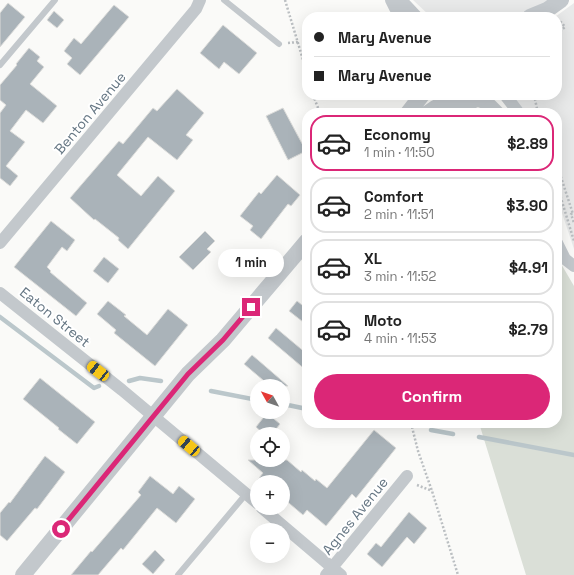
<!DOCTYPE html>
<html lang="en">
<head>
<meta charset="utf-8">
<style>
	:root { --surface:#fff; --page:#f2f2f2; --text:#222; --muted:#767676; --line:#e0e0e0; --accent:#db2777 }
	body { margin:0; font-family:"Space Grotesk",sans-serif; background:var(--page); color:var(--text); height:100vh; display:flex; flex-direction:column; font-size:15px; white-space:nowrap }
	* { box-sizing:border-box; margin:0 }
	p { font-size:13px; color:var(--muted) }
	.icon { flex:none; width:22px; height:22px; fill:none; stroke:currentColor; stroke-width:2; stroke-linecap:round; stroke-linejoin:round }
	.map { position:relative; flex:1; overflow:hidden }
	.details { position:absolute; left:302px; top:108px; width:260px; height:320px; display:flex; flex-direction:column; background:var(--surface); border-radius:16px; box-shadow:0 4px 16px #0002 }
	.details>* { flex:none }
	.top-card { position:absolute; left:302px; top:12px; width:260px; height:88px; border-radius:16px; box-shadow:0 4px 16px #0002; display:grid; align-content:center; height:88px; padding:0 12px; background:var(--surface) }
	.needle { width:26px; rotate:310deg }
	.fabs { position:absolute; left:250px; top:379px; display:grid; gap:8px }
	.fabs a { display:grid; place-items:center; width:40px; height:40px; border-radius:50%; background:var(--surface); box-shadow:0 4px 16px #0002; font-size:20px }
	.end { position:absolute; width:18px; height:18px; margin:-9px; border:5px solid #db2777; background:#fff; box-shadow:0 0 0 2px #fff }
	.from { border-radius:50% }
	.bubble { position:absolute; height:28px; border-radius:14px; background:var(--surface); box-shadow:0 4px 16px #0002; font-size:13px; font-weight:700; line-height:28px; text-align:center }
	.car { position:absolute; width:12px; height:24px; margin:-12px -6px; border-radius:5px; box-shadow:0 0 3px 1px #0007; background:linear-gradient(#f5c518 24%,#345 0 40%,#f5c518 0 76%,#345 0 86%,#f5c518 0) }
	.top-card b { display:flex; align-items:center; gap:14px; height:38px; font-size:15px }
	.top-card b+b { border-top:1px solid var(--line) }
	.top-card i { width:10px; height:10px; background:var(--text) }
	ul { padding:7px 0 0; list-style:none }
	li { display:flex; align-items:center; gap:12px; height:56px; margin:0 8px 6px; padding:0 4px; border:2px solid var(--line); border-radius:16px }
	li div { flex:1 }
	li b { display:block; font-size:15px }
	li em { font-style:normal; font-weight:700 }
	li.active { border-color:var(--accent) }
	li>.icon { width:36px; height:36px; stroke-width:1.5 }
	.button { display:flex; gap:8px; margin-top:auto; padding:8px 12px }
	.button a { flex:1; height:46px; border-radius:24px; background:var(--accent); color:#fff; font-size:16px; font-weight:700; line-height:46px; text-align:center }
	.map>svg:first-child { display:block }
	.built { fill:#e8e9e9 }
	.green { fill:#dadfd7 }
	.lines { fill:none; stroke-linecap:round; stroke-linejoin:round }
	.stream { stroke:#bbc7cb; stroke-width:4.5 }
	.building { fill:#aab3b9; stroke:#dcdcda }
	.path { stroke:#bbbfc2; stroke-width:2.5; stroke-dasharray:2 2; stroke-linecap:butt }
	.service { stroke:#c3c8cc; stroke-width:6 }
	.minor { stroke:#c3c8cc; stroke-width:12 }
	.tertiary { stroke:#c3c8cc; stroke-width:16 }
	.route { stroke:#db2777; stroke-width:5 }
	.labels { text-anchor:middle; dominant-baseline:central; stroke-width:4; stroke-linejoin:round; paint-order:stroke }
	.street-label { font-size:14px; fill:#657683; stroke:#fff }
</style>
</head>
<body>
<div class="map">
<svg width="574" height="575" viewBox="0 0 574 575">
	<rect width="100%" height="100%" fill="#fafaf8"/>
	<path class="built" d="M413 0H549L520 17H431Z
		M574 3V249L557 198V113H525L523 108 512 95H557V17H555Z"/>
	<path class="green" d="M557 257 574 286V575H526L479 423H557Z"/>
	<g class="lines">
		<path class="stream" d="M0 317 94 388 99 386
			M129 381 140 378 161 381
			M211 391 257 400
			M283 404 307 409
			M388 423 400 425
			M431 430 453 434
			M479 437 574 455"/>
	</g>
	<path class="building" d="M8 3 25 17 0 47V13Z
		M114 5 129 17 80 75 67 64 72 58 64 51 74 38 81 44Z
		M54 11 64 20 57 28 47 20Z
		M223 25 257 53 239 74 224 62 219 69 200 53Z
		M29 48 40 57 37 61 44 67 30 84 57 106 43 123 26 110 10 131 25 142 6 166 18 176 10 186 0 178V113L6 105 0 100V85L17 65 16 64Z
		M177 89 204 113 186 135 193 140 177 160 148 137 117 175 141 196 158 176 175 191 128 249 118 240 119 238 95 219 94 220 70 198 119 141 123 144 153 108 157 111Z
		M283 108 306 151 288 160 266 116Z
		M277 175 300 195 291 206 288 204 261 239 250 230 253 226 240 216 259 192 261 194Z
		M51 221 75 240 67 251 62 247 47 267 51 271 50 272 87 303 76 316 14 267Z
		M205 231 215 241 207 249 211 252 193 270 179 257Z
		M104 257 119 269 108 283 93 271Z
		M108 301 126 315 124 316 147 335 168 309 188 325 155 366 114 333 116 330 97 314Z
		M297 301 307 309V325L289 311Z
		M276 328 307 354V371L268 338Z
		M252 355 258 360 288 386H270L244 364Z
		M40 378 95 422 77 444 58 429 59 428 23 399Z
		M267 413 280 424 272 434H264L256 427Z
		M374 430 396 448 356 498 352 494 326 526 307 510 303 515 283 498V482H256L263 473 248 460H287L301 472 302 470 315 481 316 479 327 488Z
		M45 456 65 472 37 509 35 508 7 541 0 535V513L9 502 10 503Z
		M150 476 173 494 179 486 195 499 176 523 157 508 123 550 121 548 98 575H71L91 551 92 552 141 495 138 492Z
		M409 512 427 528 414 544 407 537 382 567 367 554 376 543 381 547Z
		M155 550 165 560 153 574 142 564Z"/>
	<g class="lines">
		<path class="path" d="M285 0 307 73
			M557 25 561 22 565 27 557 34
			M288 43 298 42
			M313 95 320 113
			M534 95 538 113
			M557 165 573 214H571L574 223
			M557 185 574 241
			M411 423 418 451 432 491 458 575
			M417 485 432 491"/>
		<path class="service" d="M224 0 279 44
			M0 65 55 0
			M178 575 246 494"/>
		<path class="minor" d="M391 0 395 8 402 17
			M401 0 417 17
			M505 95 519 113
			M475 100 491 105 499 113
			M0 243 196 9 200 0
			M557 243 565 259 574 266
			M0 293 122 390 257 503
			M262 508 341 575
			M326 575 407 476"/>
		<path class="tertiary" d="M530 17 547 10 561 0
			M445 95C457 105 472 103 484 95
			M408 113 422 95
			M428 113C438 105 445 103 457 101
			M23 575 188 374 223 340 307 241"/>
	</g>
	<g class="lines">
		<path class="route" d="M61 529 188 374 223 340 251 307"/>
	</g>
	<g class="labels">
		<g class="street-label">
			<text transform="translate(90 113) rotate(-50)">Benton Avenue</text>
			<text transform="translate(55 317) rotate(39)">Eaton Street</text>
			<text transform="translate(355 516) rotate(-51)">Agnes Avenue</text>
		</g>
	</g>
</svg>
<div class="fabs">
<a><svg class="needle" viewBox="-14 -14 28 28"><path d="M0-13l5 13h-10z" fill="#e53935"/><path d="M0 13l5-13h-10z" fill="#767676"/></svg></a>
<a><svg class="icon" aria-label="locate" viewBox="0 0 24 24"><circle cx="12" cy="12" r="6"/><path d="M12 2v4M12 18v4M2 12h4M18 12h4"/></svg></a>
<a>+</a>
<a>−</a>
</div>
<i class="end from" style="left:61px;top:529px"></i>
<i class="end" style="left:251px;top:307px"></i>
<div class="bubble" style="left:218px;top:249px;width:66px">1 min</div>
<i class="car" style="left:98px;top:371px;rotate:308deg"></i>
<i class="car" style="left:189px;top:446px;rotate:310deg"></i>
<div class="top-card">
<b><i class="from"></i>Mary Avenue</b>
<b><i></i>Mary Avenue</b>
</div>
<section class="details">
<ul>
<li class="active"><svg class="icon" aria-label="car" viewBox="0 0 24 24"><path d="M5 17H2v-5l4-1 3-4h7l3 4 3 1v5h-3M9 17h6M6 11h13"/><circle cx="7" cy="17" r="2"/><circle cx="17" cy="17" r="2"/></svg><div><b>Economy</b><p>1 min · 11:50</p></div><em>$2.89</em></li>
<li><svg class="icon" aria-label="car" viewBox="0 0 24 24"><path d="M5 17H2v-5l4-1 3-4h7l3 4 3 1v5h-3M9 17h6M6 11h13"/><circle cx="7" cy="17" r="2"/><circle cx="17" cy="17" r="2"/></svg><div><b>Comfort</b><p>2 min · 11:51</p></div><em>$3.90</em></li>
<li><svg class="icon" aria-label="car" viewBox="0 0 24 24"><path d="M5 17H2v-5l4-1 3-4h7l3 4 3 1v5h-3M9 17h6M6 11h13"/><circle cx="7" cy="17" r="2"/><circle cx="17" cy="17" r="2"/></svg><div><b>XL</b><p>3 min · 11:52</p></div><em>$4.91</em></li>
<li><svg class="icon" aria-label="car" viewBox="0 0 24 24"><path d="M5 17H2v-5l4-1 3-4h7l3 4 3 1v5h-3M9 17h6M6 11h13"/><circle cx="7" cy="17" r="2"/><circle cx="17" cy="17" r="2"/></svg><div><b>Moto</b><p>4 min · 11:53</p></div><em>$2.79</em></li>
</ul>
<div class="button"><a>Confirm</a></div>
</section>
</div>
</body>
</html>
